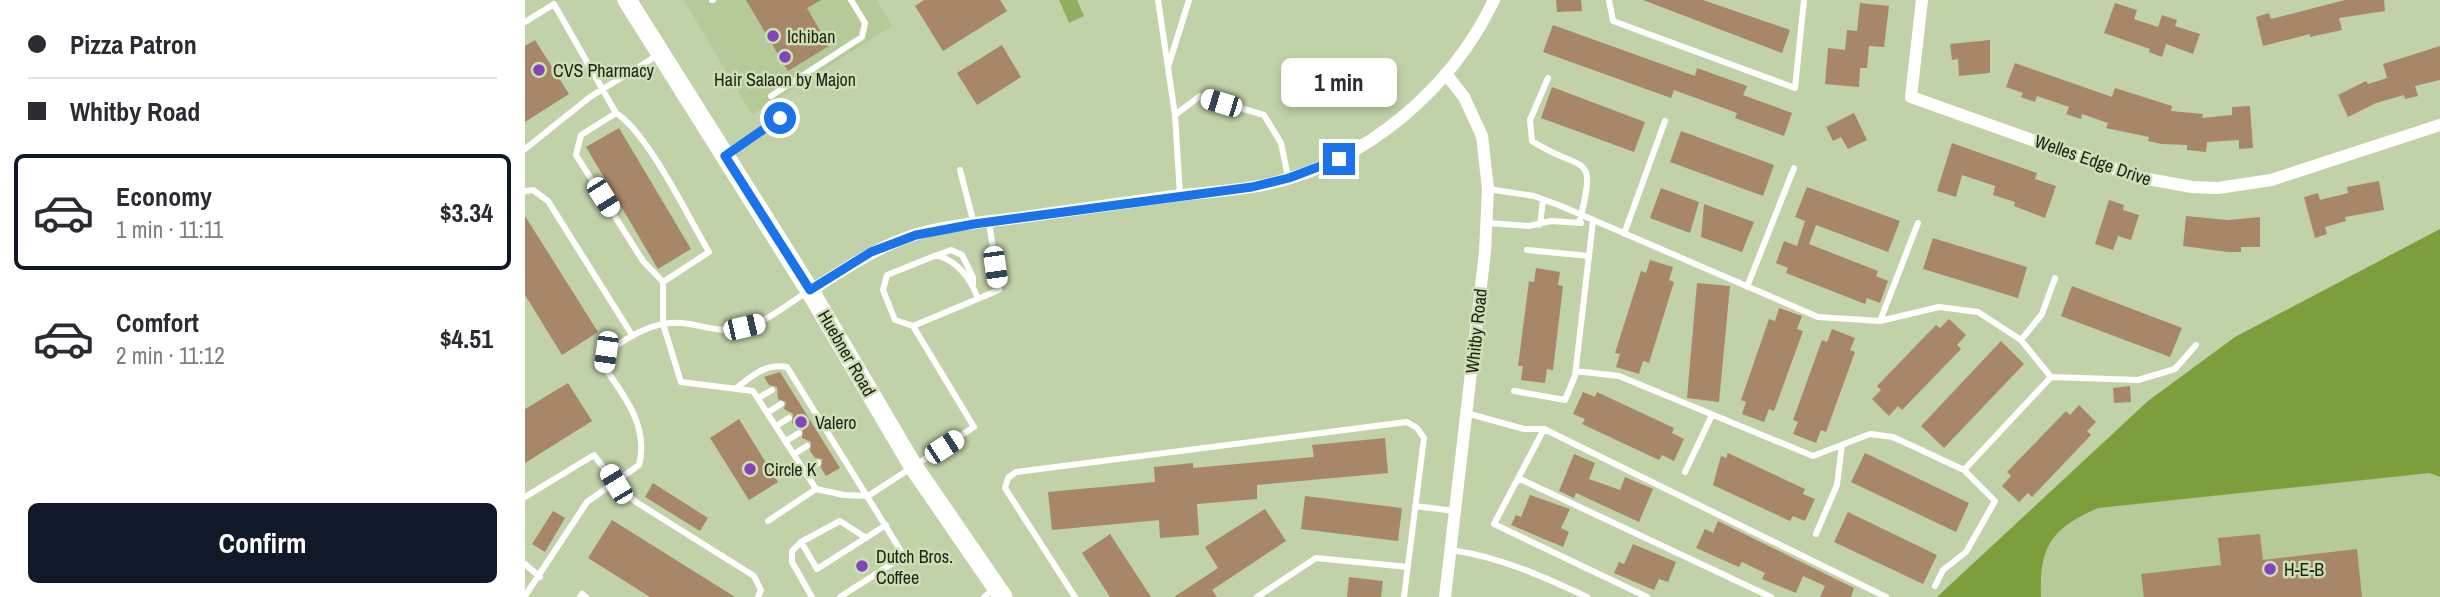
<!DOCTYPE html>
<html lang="en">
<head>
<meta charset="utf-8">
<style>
	:root { --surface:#fff; --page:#f7f7f7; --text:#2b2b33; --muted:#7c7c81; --line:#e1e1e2; --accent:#111827 }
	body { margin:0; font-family:"Archivo Narrow",sans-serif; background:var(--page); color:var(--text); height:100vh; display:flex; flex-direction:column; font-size:26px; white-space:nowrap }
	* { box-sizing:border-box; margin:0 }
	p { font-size:23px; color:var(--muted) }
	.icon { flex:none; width:38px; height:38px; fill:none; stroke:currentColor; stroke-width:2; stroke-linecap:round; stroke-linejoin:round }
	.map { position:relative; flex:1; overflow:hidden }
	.drawer { display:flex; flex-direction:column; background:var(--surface); width:525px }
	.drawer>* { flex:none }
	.top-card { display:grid; align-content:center; height:154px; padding:0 28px; background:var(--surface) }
	.end { position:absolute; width:32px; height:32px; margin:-16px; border:9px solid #1a73e8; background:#fff; box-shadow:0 0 0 4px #fff }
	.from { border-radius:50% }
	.bubble { position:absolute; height:49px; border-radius:10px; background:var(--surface); box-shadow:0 4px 10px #0003; font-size:23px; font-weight:700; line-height:49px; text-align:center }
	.car { position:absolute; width:21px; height:42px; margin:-21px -10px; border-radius:9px; box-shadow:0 0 5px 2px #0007; background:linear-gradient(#fff 24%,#345 0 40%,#fff 0 76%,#345 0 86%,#fff 0) }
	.top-card b { display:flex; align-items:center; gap:24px; height:66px; font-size:26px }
	.top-card b+b { border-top:2px solid var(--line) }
	.top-card i { width:18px; height:18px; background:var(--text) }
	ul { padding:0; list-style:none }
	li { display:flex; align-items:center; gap:21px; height:116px; margin:0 14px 10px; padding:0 14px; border:4px solid transparent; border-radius:10px }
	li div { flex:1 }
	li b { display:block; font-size:26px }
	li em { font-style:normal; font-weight:700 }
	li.selected { border-color:var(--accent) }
	li>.icon { width:63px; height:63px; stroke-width:1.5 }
	.button { display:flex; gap:14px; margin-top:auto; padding:14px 28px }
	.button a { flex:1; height:80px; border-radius:10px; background:var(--accent); color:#fff; font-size:28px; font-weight:700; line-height:80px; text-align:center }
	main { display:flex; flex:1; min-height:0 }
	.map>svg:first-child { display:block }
	.built { fill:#b6c999 }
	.green { fill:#91af5c }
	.forest { fill:#7d9f3b }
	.building { fill:#a78768 }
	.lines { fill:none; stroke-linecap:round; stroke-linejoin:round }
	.lane { stroke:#fff; stroke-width:6 }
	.street { stroke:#fff; stroke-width:12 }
	.primary { stroke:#fff; stroke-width:19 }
	.route { stroke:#1a73e8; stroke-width:9 }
	.poi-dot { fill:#8445ba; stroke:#cedfb6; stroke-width:2.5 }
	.labels { text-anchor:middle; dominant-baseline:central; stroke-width:5; stroke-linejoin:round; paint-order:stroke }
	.poi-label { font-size:18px; fill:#1d2314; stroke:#cedfb6; text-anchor:start }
	.street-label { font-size:18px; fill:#1d2314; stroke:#cedfb6 }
</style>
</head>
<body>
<main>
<section class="drawer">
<div class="top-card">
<b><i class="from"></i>Pizza Patron</b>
<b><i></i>Whitby Road</b>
</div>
<ul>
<li class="selected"><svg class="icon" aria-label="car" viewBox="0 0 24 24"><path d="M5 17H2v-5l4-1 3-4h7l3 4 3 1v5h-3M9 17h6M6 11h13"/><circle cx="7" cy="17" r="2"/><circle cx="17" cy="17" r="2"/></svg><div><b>Economy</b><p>1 min · 11:11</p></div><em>$3.34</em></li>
<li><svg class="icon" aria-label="car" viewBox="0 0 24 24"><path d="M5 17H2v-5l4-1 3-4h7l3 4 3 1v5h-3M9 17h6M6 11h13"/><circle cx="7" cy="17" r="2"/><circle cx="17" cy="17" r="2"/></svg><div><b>Comfort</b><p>2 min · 11:12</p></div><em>$4.51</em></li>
</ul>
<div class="button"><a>Confirm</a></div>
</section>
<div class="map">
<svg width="1915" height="597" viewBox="0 0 1915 597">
	<rect width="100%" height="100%" fill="#c1d2a9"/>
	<path class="built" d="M159 0H352L367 26 227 115Z
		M1915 229V597H1412L1623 401 1710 337Z"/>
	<path class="green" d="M534 0H552L559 16 544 23Z"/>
	<path class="forest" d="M1915 229V477L1905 473 1573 508C1527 528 1514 546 1516 597H1412L1623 401 1710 337Z"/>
	<path class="building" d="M221 0H296L282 8 304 46 263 71Z
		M399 0H475L482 11 418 51 390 6Z
		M1031 0H1056L1057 11 1032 12Z
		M1118 0H1178L1265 30 1257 53Z
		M1820 0H1859L1860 11 1814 18 1817 30 1785 37V34L1738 46 1731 17 1744 13 1746 19Z
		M1335 3 1364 6 1359 47 1344 46 1342 68H1335L1334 87 1300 84 1303 48 1320 50 1322 30 1332 31Z
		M1590 3 1612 10 1609 19 1633 27 1637 15 1652 20 1650 26 1675 34 1668 54 1641 44 1637 57 1624 52 1625 49 1579 33Z
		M1028 25 1170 76 1172 68 1222 86 1218 95 1267 113 1259 136 1210 118 1212 113 1149 90 1146 98 1018 52Z
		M10 40 44 94 0 122V46Z
		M1465 40V73L1434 76 1433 59 1427 60 1425 44Z
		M477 45 496 77 452 105 432 73Z
		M1915 46V80L1890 86 1893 96 1880 99 1879 95 1851 103 1823 117 1813 95 1841 81 1843 84 1862 78 1858 64Z
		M1490 63 1587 97 1590 88 1647 106 1646 111 1678 114 1677 118 1707 115V107L1725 106 1728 148 1714 149V140L1682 142 1681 152 1662 150V145L1637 144 1623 141 1624 137 1581 128 1583 123 1557 114 1556 119 1541 114 1544 107 1512 96 1510 102 1496 97 1498 93 1481 87Z
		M1027 87 1120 122 1109 152 1016 118Z
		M1329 113 1342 140 1323 149 1316 137 1308 141 1301 127Z
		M94 128 166 249 133 269 61 147Z
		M1156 131 1249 165 1238 196 1145 162Z
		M1427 143 1512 173 1510 179 1531 186 1520 218 1489 206 1490 202 1468 195 1470 186 1437 175 1431 197 1412 191Z
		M1854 181 1859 210 1820 217 1821 221 1800 227 1802 234 1790 238 1779 197 1793 193 1795 200 1823 193 1822 187Z
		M1282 187 1375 221 1363 252 1291 225 1284 244 1353 271 1351 276 1363 281 1355 303 1342 298 1340 304 1261 273 1263 268 1251 263 1259 241 1272 246 1280 221 1270 217Z
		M1136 188 1174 202 1165 233 1125 218Z
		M1584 200 1599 205 1598 210 1614 215 1606 240 1593 236 1588 250 1570 244Z
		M1179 204 1229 222 1217 252 1176 237Z
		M0 216 73 332 37 355 0 295Z
		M1661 216 1703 220 1735 217V247H1716V252H1703L1658 246Z
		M1408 238 1502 267 1493 298 1398 269Z
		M1125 260 1148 267 1144 280 1149 282 1124 363 1118 361 1114 374 1091 367 1095 354 1090 353 1116 271 1121 273Z
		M1011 268 1035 272 1033 285 1038 286 1028 370 1022 369 1020 383 996 380 998 366H993L1004 281 1009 282Z
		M1172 283 1205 286 1194 402 1162 398Z
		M1547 286 1657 328 1645 357 1536 316Z
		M1254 308 1277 316 1272 329 1278 331 1249 411 1244 409 1239 422 1217 414 1221 402 1216 400 1244 319 1250 321Z
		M1424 319 1441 335 1432 345 1436 349 1377 410 1373 406 1364 416 1347 399 1356 390 1352 386 1411 325 1415 328Z
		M1307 329 1330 338 1325 350 1330 352 1301 432 1296 430 1291 443 1268 434 1273 422 1268 420 1297 340 1302 342Z
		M1476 341 1499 364 1419 448 1396 426Z
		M255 372 315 468 301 476 296 468 297 459 290 458 285 451 286 442 277 438 278 429 271 428 267 423 268 414 259 409 261 402 253 399 252 387 244 385 239 377Z
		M43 383 67 421 0 463V409Z
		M1605 386 1606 402 1589 403 1588 388Z
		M1058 392 1070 397 1072 392 1149 428 1147 433 1159 439 1149 461 1137 455 1134 460 1057 424 1060 419 1048 414Z
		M1554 405 1571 422 1562 431 1566 435 1507 497 1503 493 1494 502 1477 486 1486 476 1482 472 1541 411 1545 415Z
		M214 419 253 482 224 500 185 438Z
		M860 438 863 473 732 485V499L672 504 674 535 635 538 634 520 527 530 523 492 630 482 629 467 668 463V468L789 457 787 445Z
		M1203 453 1280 489 1278 494 1290 499 1280 521 1268 516 1265 521 1188 485 1196 456 1201 458Z
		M1340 453 1444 503 1431 532 1326 482Z
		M1049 454 1070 463 1064 479 1095 490 1100 477 1128 489 1114 522 1051 493 1049 498 1034 491Z
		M128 483 183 518 175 531 120 497Z
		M1005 495 1045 509 1036 528 1044 532 1038 547 986 525 991 515 996 517Z
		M780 496 877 508 873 541 776 529Z
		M740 509 761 541 687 590 692 597H649L693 568 680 547Z
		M28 511 40 518 20 552 7 544Z
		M1323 512 1412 555 1398 584 1309 542Z
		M87 520 210 597H125L63 558Z
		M1193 521 1329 588 1326 597H1295L1300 586 1278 576 1271 593 1237 579 1240 573 1217 562 1214 567 1171 548 1180 529 1188 533Z
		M585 534 626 597H585L557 553Z
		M1735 534 1738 560 1832 549 1837 597H1619L1616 574 1696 565 1693 538Z
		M1108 544 1151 562 1143 582 1134 579 1129 590 1089 573 1094 562 1099 564Z
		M824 577 858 581 856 597H822Z"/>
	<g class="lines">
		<path class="lane" d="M187 0H188
			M633 0 650 115
			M1084 0 1088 21 1270 88 1279 0
			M0 22 29 4 91 113C123 133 163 217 184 252L138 282V324L156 382 228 391 291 489 319 495 343 496 449 427 388 326 474 290 464 222
			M644 64 664 0
			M1023 78 1005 120 1007 141C1057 174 1074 148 1054 223
			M246 96 337 37 340 23 326 0
			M91 113 56 135 51 155 118 261 138 282
			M0 149 65 97 133 55
			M201 154 255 118
			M435 170 449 224
			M963 189 1009 196 1036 206 1293 317 1355 321 1414 307 1453 312 1496 340 1526 377
			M0 191 8 190 23 201 107 335
			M655 195 650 115 675 96 739 115 756 143 763 177
			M962 223 1004 226 1026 221 1056 223
			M1015 225 1018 200
			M1099 234 1140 121
			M1002 250 1064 256
			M413 255 426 250 437 255 448 277V284
			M1222 287 1269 168
			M1355 321 1393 223
			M388 326 370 320 358 290 362 275 412 255C433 262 446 279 453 299
			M1496 340 1517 314 1530 278
			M1051 371 1094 376 1288 456 1345 434 1368 437 1439 470 1470 501 1441 552 1418 570 1410 586
			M210 389C227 376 240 363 262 367L379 556 315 597
			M989 391 1040 400 1050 376 1068 221
			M233 398 247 390
			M242 413 256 404
			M941 413 999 429H1019L1361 597
			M251 426 264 418
			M1019 429 969 524 1122 597
			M261 441 274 433
			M269 454 282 446
			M1439 470 1526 377 1613 380 1650 369 1671 345
			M280 471 293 463
			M1160 472 1187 415
			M993 478 1246 597
			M0 497 69 455 91 484 111 502 229 576 236 590 233 597
			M890 506 930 511
			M243 521 291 489
			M1291 534 1312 485 1317 445
			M276 542 292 569 361 525
			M926 550C975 557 1017 576 1062 597
			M0 564 15 577
			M0 596 62 502 114 465C124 428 100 396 79 367L81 352C104 337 127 321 156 323 172 324 188 331 205 330 234 329 258 307 282 292
			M55 597 57 594 61 597
			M287 597 267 562V551L276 542 315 521 341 538
			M459 597 470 588
			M550 597 480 488 483 478 491 472 882 422 892 428 899 438 879 597
			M732 597 791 558 883 567"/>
		<path class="street" d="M1397 0 1386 97 1612 177 1667 187 1693 188 1746 180 1915 125
			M285 291C320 269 353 246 392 234 425 225 458 222 491 218 544 211 596 203 649 196 680 192 712 191 743 184 841 162 926 90 969 0
			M920 597 960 252 963 189 957 136 939 97 921 74"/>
		<path class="primary" d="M102 0 285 291 388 466 478 597"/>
	</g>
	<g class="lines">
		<path class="route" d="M255 118 200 156 285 290 346 252 391 235 449 224 727 187 764 178 814 159"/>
	</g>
	<g class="poi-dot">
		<circle cx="248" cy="36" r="7"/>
		<circle cx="260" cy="57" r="7"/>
		<circle cx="14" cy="70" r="7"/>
		<circle cx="276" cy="422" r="7"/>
		<circle cx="225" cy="469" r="7"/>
		<circle cx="337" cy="566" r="7"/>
		<circle cx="1745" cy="569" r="7"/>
	</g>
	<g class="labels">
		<g class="poi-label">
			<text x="262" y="36">Ichiban</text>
			<text x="28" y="70">CVS Pharmacy</text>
			<text x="260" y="79" text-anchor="middle">Hair Salaon by Majon</text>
			<text x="290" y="422">Valero</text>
			<text x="239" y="469">Circle K</text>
			<text x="351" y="556">Dutch Bros.<tspan x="351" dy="21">Coffee</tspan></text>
			<text x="1759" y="569">H-E-B</text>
		</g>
		<g class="street-label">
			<text transform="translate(1568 160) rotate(19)">Welles Edge Drive</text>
			<text transform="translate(951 331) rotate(-84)">Whitby Road</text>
			<text transform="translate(322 353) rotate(60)">Huebner Road</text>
		</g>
	</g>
</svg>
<i class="end from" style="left:255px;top:118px"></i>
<i class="end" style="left:814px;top:159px"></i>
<div class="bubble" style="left:756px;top:58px;width:116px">1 min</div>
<i class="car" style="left:696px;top:103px;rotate:287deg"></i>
<i class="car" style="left:78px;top:197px;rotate:148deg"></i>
<i class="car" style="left:470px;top:267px;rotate:172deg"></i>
<i class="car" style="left:219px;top:327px;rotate:77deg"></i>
<i class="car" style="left:81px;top:352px;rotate:188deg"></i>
<i class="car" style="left:419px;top:447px;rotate:57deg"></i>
<i class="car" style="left:91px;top:484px;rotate:329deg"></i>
</div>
</main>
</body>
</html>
